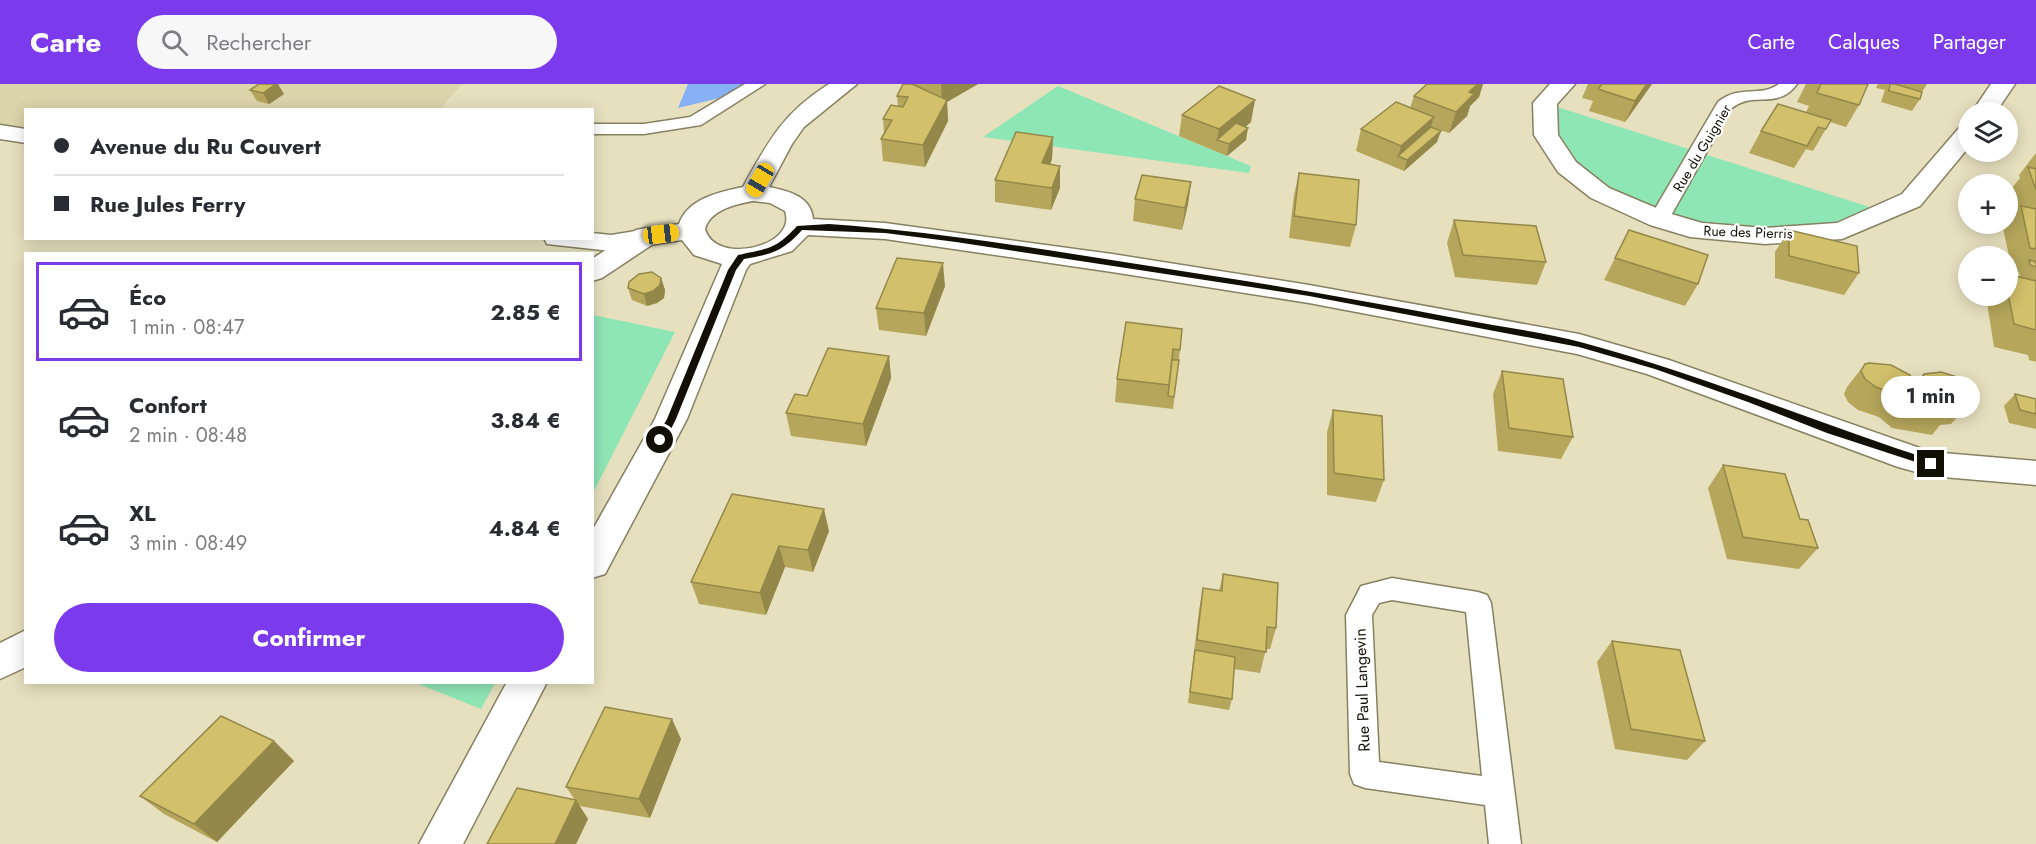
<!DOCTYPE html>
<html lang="fr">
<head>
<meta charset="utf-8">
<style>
	:root { --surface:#fff; --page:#f7f7f7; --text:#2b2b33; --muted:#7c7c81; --line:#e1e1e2; --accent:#7c3aed }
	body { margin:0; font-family:Jost,sans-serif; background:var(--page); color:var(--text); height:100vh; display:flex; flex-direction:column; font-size:22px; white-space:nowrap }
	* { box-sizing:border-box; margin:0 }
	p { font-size:20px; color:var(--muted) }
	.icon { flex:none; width:33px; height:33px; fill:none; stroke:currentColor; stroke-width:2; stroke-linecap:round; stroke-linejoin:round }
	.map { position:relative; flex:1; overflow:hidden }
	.sheet { position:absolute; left:24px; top:168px; width:570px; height:432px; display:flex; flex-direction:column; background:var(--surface); border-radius:0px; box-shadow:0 3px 15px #0003 }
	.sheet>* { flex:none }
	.banner { position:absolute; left:24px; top:24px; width:570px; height:132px; border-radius:0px; box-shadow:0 3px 15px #0003; display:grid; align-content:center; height:132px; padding:0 30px; background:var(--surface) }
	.fabs { position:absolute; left:1958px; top:18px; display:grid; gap:12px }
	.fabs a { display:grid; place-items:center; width:60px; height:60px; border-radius:50%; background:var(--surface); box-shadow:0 3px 15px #0003; font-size:30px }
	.end { position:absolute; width:27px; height:27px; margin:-14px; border:8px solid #121005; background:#fff; box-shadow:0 0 0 3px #fff }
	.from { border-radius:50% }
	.bubble { position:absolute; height:42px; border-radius:21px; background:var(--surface); box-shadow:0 3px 15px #0003; font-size:20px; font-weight:700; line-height:42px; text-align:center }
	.car { position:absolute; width:18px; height:36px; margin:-18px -9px; border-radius:8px; box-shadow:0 0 4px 2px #0007; background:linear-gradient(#f5c518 24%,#345 0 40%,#f5c518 0 76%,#345 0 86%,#f5c518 0) }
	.banner b { display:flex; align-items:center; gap:21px; height:57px; font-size:22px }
	.banner b+b { border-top:2px solid var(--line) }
	.banner i { width:15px; height:15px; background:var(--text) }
	ul { padding:10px 0 0; list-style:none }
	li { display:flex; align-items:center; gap:18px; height:99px; margin:0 12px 9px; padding:0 18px; border:3px solid transparent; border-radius:0px }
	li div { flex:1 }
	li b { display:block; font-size:22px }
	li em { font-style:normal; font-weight:700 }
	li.on { border-color:var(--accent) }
	li>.icon { width:54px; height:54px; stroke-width:1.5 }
	.action { display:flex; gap:12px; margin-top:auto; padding:12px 30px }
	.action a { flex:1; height:69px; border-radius:36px; background:var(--accent); color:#fff; font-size:24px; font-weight:700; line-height:69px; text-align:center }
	header { display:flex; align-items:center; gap:36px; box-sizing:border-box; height:84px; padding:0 30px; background:var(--accent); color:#fff }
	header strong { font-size:28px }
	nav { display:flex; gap:33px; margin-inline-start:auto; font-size:21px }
	.search { width:420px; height:54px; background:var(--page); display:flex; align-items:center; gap:15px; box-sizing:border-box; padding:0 21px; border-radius:33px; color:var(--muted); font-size:22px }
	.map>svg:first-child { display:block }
	.built { fill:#dcd4ab }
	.green { fill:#8fe6b5 }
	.water { fill:#87b1f6 }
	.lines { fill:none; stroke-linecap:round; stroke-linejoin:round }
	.service-casing { stroke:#878162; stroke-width:3 }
	.pedestrian-casing { stroke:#878162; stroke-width:3 }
	.minor-casing { stroke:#878162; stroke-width:3 }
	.service { fill:#fff; fill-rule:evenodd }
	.pedestrian { fill:#fff; fill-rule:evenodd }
	.minor { fill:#fff; fill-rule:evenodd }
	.wall { fill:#b5a65b }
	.shaded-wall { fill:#93874a }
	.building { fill:#d2c16a; stroke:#93874a; stroke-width:1.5 }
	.route { fill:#121005 }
	.labels { text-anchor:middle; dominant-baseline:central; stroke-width:4.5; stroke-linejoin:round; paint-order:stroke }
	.far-street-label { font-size:14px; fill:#121005; stroke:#fff }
	.street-label { font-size:16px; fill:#121005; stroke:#fff }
</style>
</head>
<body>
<header>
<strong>Carte</strong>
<div class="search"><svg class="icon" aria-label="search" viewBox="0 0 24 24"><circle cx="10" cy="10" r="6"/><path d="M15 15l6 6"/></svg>Rechercher</div>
<nav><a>Carte</a><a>Calques</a><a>Partager</a></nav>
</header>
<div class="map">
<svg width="2036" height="760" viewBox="0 0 2036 760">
	<rect width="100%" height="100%" fill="#e7e0bf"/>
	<path class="built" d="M0 0H462L440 25 26 26 25 57 0 52Z"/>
	<path class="green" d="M1058 2 1251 82 1249 89 983 53Z
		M1545 19 1885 128 1842 147 1765 152 1659 135 1567 83Z
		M593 231 675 248 593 409 592 231Z
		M416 599 495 598V599L481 625Z"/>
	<path class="water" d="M688 0H743L724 13 678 24Z"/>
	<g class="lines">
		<g class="service-casing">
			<path id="service" d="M745 0H765L701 41 644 50H592V40H644L690 33Z
				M1779 0H1797C1777 27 1752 6 1731 25L1669 135 1666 139H1652L1649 135 1718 18C1740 0 1760 14 1779 0Z
				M1392 494 1478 508 1487 511 1491 519 1521 760H1489L1485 721 1365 704 1354 700 1350 690 1346 531 1361 502ZM1392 516 1466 528 1482 692 1379 678 1372 531 1379 519Z"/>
		</g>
		<g class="pedestrian-casing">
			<path id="pedestrian" d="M646 144 656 146 660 152 656 158 602 194 592 197V175L636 146Z
				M26 546V583L0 595V559Z"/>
		</g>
		<g class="minor-casing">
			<path id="minor" d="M829 0H857L804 43 792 60 769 103C788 107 811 112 813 135L885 139 1112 170 1309 201 1579 250 1669 276 1931 368 2036 377V401L1931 392 1898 383 1647 290 1577 270 1309 219 1112 188 885 155 808 151 792 167 750 180 746 186 687 335 605 490 592 494V447L655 335 722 180 694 171 682 156 611 167 547 160 544 154H592V149L611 151 679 140C688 114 720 108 743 103 769 56 783 29 829 0ZM753 117 770 119 785 127C798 163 715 182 705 145 710 126 736 120 753 117Z
				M1550 0H1575L1557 20 1558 51 1576 78 1609 104 1668 129 1702 139 1765 144 1837 139 1902 110 1959 44 1968 42V64L1920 122 1842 155 1765 160 1690 153 1650 141 1591 114 1558 88 1534 51 1533 19Z
				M1991 0H2015L1996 28H1972Z
				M0 41 26 45V59L0 55Z
				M507 598H547L463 760H419Z"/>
		</g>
		<use href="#service" class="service"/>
		<use href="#pedestrian" class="pedestrian"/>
		<use href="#minor" class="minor"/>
	</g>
	<path class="wall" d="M914 0H978L947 18 948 37 925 83 883 77 881 55 884 49 883 35 898 22 897 12Z
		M1426 0H1483L1479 13 1470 22 1467 32 1449 49 1431 43 1437 58 1404 87 1356 67 1361 45 1410 24 1414 12 1425 2Z
		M1588 0H1652L1625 38 1589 27 1593 17 1582 14Z
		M1806 0H1868L1859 21 1846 43 1830 38 1813 67 1806 65 1794 84 1749 69 1761 47 1806 28 1809 22 1797 18Z
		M1878 0H1927L1922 8 1920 15 1912 27 1881 18 1885 6 1876 4Z
		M250 6 284 10 269 20 257 17Z
		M1182 31 1251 38 1245 43 1246 56 1227 72 1179 52Z
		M1053 53 1052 75 1050 81 1060 82V104L1051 126 995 118V96Z
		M2036 69V278L2029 276 2028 271 1994 263 1986 212H2007V190L2020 193 2019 188 2012 186 2003 144 2018 126 2011 105 2020 94 2019 91Z
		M1299 89 1356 141 1350 163 1289 154 1294 111Z
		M1191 98 1188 120 1182 146 1133 137 1135 115Z
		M1454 136 1546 178 1537 201 1455 193 1447 159Z
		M1629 146 1698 200 1685 222 1604 196Z
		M1789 146 1859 189 1844 211 1775 194V168Z
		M661 194 665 206 664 214 657 219 647 222 632 216 628 204Z
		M945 202 926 252 879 246 876 224Z
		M1126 238 1180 266 1173 325 1115 318 1117 295Z
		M889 272 891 294 866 362 791 352 786 329 807 312Z
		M1865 280 1915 301 1924 290 1971 317 1951 340 1940 341 1932 351 1892 344 1879 333 1858 326 1848 318 1844 310 1847 303Z
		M1502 287 1573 353 1561 375 1498 367 1493 310Z
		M2015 310 2036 315V345L2009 339 2004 322Z
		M1333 326 1384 396 1376 418 1327 411V348Z
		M1723 381 1818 464 1799 485 1727 475 1708 404Z
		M732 410 829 447 813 488 785 483 766 531 699 520 691 498Z
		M1223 490 1276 544 1270 565H1266L1260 589 1234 585 1232 615 1229 626 1188 619 1199 526 1203 504 1219 507Z
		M1612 557 1705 657 1687 676 1615 665 1597 578Z
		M681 655 650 734 579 722 588 735 576 760H487L575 716 566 703Z
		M274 657 294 677 217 758 164 730 140 712Z"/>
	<path class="shaded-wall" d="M276 0H278L284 10 269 20 263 9Z
		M941 0H978L947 18 948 37 925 83 923 61 942 21Z
		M1478 0H1483L1479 13 1470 22 1467 32 1449 49 1456 28 1469 8Z
		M1647 0H1652L1625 38 1635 17Z
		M1255 16 1251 38 1226 59 1217 56 1219 45Z
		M1434 33 1427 54 1398 72 1395 84 1401 62Z
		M1248 44 1246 56 1227 72 1229 60Z
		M1441 47 1437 58 1404 87 1407 76Z
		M1053 53 1052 75 1042 102V79Z
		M1060 82V104L1051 126 1052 104Z
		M1191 98 1188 120 1182 146 1185 124Z
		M943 179 945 202 926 252 924 229Z
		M661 194 665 206 664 214 657 219 647 222 644 210Z
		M889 272 891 294 866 362 863 340Z
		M824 425 829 447 813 488 808 466Z
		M779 462 785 483 766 531 760 509Z
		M672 635 681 655 650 734 639 715Z
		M274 657 294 677 217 758 194 740Z
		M576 716 588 735 576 760H555Z"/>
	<path class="building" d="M259 0H276L263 9 250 6Z
		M903 0H912L947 16 923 61 881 55 892 36 883 35 891 21 903 23 908 13 897 12Z
		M1427 0H1478L1469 8 1474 10 1456 28 1414 12Z
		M1602 0H1647L1635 17 1598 5Z
		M1821 0H1868L1859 21 1817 9Z
		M1890 0H1895L1922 8 1920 15 1889 7Z
		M1219 2 1255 16 1219 45 1182 31Z
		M1396 18 1434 33 1401 62 1361 45Z
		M1778 20 1831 36 1826 45 1818 43 1807 62 1761 47Z
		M1236 39 1248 44 1229 60 1217 56Z
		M1431 43 1441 47 1407 76 1398 72Z
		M1016 48 1053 53 1042 79 1060 82 1052 104 995 96Z
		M2028 83 2036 85V106Z
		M1299 89 1359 96 1356 141 1294 132Z
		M1142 91 1191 98 1185 124 1135 115Z
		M2021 122 2036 125V165L2030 164Z
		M1454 136 1536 142 1546 178 1463 171Z
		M1629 146 1708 171 1698 200 1615 174Z
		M1789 146 1857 162 1859 189 1789 172Z
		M897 174 943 179 924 229 876 224Z
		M2029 176 2036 178V183L2030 181Z
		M652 188 661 194 660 201 653 207 644 210 628 204 629 198 639 190Z
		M2007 190 2036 197V246L2014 240 2007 204Z
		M1126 238 1182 245 1180 266 1173 265 1169 301 1117 295Z
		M828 264 889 272 863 340 786 329 795 310 807 312Z
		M1172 276H1179L1174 313 1168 312Z
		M1869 279 1891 281 1910 291 1917 304 1920 305H1925L1920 296 1924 290 1941 288 1960 294 1974 307 1971 317 1955 319 1952 328 1910 321 1897 311 1876 303 1865 295 1861 287 1865 280Z
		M1502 287 1563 295 1573 353 1509 344Z
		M2015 310 2036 315V330L2020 326Z
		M1333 326 1382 332 1384 396 1334 389Z
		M1723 381 1785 390 1800 435 1808 436 1818 464 1743 453Z
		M732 410 824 425 808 466 779 462 760 509 691 498Z
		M1223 490 1278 499 1276 544 1267 543 1266 568 1197 556 1203 504 1222 507Z
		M1612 557 1680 566 1705 657 1631 645Z
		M1195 566 1235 573 1232 615 1190 608Z
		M605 623 672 635 639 715 566 703Z
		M221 632 274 657 194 740 140 712Z
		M517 704 576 716 555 760H487Z"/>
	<path class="route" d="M829 140C956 149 1082 172 1207 191 1292 204 1376 219 1460 235 1501 243 1544 248 1584 259 1703 291 1817 339 1935 377L1936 380 1931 383 1928 382 1827 349 1748 318 1655 285 1579 263 1309 212 956 158 885 149 802 146C782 168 772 170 744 175L736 186 676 335 664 359H657L655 356 667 335 728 186 738 171C769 164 775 166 797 142Z"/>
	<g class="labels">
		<g class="far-street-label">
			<text transform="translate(1702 64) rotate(-59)">Rue du Guignier</text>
			<text transform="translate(1748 148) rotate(2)">Rue des Pierris</text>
		</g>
		<g class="street-label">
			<text transform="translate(1362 606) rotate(-92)">Rue Paul Langevin</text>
		</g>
	</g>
</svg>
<div class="fabs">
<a><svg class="icon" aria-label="layers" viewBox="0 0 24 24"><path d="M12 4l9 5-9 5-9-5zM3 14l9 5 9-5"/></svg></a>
<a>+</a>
<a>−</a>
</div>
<i class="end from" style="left:660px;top:356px"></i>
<i class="end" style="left:1931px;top:380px"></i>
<div class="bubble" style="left:1881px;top:292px;width:99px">1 min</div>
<i class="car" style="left:760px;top:96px;rotate:210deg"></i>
<i class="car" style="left:661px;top:150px;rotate:83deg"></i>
<div class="banner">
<b><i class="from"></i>Avenue du Ru Couvert</b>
<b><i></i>Rue Jules Ferry</b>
</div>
<section class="sheet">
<ul>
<li class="on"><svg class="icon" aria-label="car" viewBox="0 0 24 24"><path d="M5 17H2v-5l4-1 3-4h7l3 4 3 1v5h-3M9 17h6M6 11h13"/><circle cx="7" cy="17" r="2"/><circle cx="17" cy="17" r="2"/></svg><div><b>Éco</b><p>1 min · 08:47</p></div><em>2.85 €</em></li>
<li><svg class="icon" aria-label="car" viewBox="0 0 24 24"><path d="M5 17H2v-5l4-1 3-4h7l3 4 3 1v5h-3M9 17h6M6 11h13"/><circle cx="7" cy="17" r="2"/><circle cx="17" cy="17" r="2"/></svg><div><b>Confort</b><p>2 min · 08:48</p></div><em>3.84 €</em></li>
<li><svg class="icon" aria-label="car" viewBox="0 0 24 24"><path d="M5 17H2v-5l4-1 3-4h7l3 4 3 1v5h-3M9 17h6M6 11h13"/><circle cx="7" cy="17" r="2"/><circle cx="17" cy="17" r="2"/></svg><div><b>XL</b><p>3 min · 08:49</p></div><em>4.84 €</em></li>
</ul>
<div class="action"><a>Confirmer</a></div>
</section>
</div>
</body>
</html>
